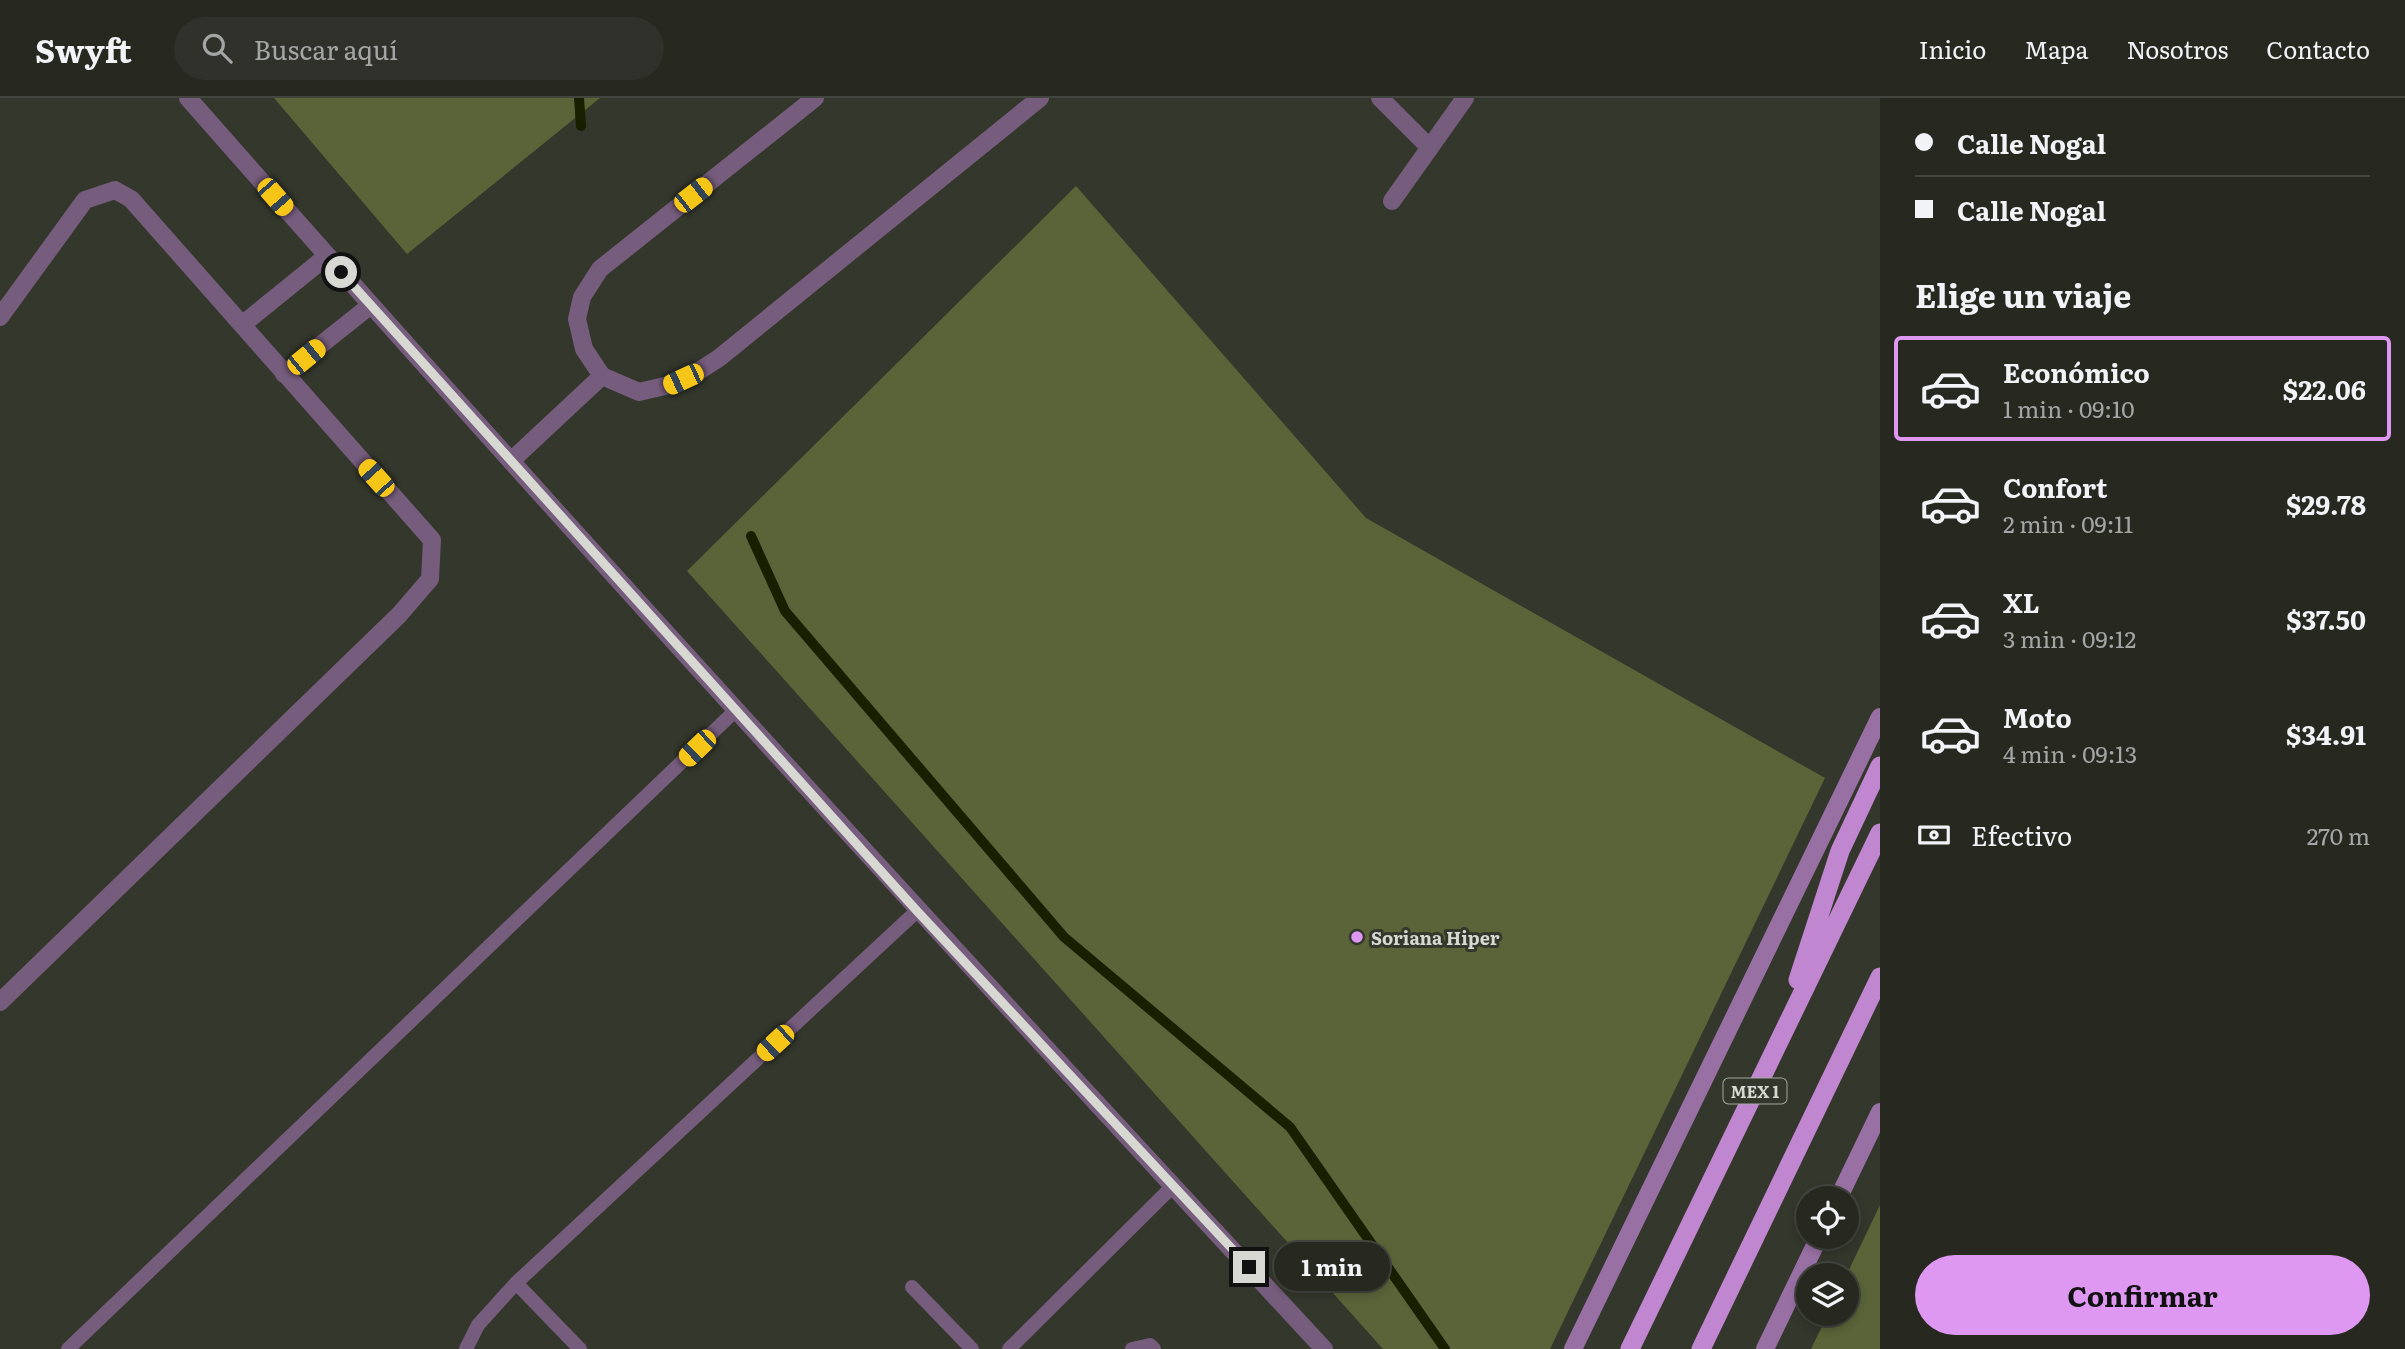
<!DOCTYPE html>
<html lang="es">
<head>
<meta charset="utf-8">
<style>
	:root { --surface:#272921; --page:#2f312a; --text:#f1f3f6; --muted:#a4a6a5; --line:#43453f; --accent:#de98f2 }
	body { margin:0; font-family:Literata,serif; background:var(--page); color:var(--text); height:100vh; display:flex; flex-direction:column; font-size:26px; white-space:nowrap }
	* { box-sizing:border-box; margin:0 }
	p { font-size:23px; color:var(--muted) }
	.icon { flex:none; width:38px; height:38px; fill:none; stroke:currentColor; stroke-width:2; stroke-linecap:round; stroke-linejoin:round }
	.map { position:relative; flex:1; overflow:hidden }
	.sheet { display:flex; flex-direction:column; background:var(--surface); width:525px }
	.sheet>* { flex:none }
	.hud { display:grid; align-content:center; height:154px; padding:0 35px; background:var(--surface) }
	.controls { position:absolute; left:1796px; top:1088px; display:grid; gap:14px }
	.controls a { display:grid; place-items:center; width:63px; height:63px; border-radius:50%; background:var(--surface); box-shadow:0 4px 10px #0003,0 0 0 2px var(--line); font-size:35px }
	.end { position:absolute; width:32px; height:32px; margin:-16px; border:9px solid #d6d8d1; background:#111; box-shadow:0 0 0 4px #111 }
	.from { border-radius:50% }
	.bubble { position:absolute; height:49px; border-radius:24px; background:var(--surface); box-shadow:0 4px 10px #0003,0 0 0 2px var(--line); font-size:23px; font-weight:700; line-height:49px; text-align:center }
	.car { position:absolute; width:21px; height:42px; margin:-21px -10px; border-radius:9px; box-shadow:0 0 5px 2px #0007; background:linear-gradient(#f5c518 24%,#345 0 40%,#f5c518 0 76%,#345 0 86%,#f5c518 0) }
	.hud b { display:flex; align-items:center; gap:24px; height:66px; font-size:26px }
	.hud b+b { border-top:2px solid var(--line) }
	.hud i { width:18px; height:18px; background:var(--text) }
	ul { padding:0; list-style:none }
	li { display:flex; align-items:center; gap:21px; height:105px; margin:0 14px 10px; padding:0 21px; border:4px solid transparent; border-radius:7px }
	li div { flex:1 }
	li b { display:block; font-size:26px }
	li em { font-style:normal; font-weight:700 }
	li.current { border-color:var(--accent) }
	li>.icon { width:63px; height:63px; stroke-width:1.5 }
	h2 { padding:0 35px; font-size:32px; line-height:84px }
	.pay { display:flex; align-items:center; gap:18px; height:77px; padding:0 35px; font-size:26px }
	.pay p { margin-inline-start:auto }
	.primary-button { display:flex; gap:14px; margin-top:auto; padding:14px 35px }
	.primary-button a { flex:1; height:80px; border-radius:42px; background:var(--accent); color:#111; font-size:28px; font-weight:700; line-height:80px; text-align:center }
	header { display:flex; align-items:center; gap:42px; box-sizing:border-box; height:98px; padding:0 35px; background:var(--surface); border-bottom:2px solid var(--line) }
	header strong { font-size:33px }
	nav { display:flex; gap:38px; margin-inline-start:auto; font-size:24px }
	.search { width:490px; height:63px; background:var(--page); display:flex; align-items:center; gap:18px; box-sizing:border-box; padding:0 24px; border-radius:38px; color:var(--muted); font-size:26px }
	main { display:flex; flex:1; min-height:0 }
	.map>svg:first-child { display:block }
	.green { fill:#5a6438 }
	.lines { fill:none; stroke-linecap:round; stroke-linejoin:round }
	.stream { stroke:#181e00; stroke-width:10 }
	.service { stroke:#765c7d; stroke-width:14 }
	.minor { stroke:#765c7d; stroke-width:18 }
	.secondary { stroke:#9970a4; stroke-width:18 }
	.trunk { stroke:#c086d0; stroke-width:19 }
	.route { stroke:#d6d8d1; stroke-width:9 }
	.poi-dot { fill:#de98f2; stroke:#34372c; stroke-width:2.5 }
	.labels { text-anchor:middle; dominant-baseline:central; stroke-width:6; stroke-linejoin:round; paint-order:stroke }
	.shield { fill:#34372c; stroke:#a5a8a0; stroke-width:2 }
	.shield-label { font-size:16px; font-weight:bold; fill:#d6d8d1 }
	.poi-label { font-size:18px; font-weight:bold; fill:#d6d8d1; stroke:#34372c; text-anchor:start }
</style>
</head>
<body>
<header>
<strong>Swyft</strong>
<div class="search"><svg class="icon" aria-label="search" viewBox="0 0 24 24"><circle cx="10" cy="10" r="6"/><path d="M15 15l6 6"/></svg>Buscar aquí</div>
<nav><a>Inicio</a><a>Mapa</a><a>Nosotros</a><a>Contacto</a></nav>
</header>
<main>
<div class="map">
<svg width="1880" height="1251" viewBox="0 0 1880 1251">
	<rect width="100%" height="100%" fill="#34372c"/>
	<path class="green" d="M274 0H600L407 156Z
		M1076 88 1366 420 1825 680 1550 1251H1383L687 473Z
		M1880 1107V1251H1811L1828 1216H1846V1178Z"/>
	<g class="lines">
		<path class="stream" d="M579 0 581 28
			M751 438 785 513 1064 839 1290 1029 1445 1251"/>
		<path class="service" d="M516 1185 580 1251
			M912 1189 972 1251
			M68 1251 736 612
			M466 1251 478 1227 516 1185 917 813
			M1009 1251 1173 1088
			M1132 1251 1150 1247 1154 1251"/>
		<path class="minor" d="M188 0C560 423 941 838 1324 1251
			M815 0 600 171 582 199 577 221 584 251 602 278 639 294 669 287 696 275 719 260 1040 0
			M1380 0 1430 50
			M1392 103 1465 0
			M0 219 85 102 115 92 131 101 432 442 430 481 399 517 0 904
			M243 226 327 158
			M284 276 371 207
			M512 362 602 278"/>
		<path class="secondary" d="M1838 1101 1880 1014
			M1573 1251 1880 619
			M1765 1251 1819 1139"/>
		<path class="trunk" d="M1798 882 1840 753 1880 668
			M1630 1251 1880 735
			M1701 1251 1880 879"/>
	</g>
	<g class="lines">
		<path class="route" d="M341 174 917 813 1249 1169"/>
	</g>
	<circle class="poi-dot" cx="1357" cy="839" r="7"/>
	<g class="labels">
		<rect class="shield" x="1723.5" y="980.5" width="63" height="25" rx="5"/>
		<g class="shield-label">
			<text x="1755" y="993">MEX 1</text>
		</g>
		<g class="poi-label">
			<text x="1371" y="839">Soriana Hiper</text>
		</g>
	</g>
</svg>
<div class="controls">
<a><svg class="icon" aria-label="locate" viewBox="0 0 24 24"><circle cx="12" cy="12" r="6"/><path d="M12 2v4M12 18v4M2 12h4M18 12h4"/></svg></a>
<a><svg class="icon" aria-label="layers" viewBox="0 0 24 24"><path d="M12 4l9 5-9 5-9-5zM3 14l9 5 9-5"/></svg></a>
</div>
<i class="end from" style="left:341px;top:174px"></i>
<i class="end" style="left:1249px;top:1169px"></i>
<div class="bubble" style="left:1274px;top:1144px;width:116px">1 min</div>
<i class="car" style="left:693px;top:97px;rotate:52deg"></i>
<i class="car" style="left:275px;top:99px;rotate:139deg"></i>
<i class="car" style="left:306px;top:259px;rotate:51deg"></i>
<i class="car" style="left:683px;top:281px;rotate:245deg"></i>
<i class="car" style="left:376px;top:380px;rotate:318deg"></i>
<i class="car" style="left:697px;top:650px;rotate:226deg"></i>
<i class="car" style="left:775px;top:945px;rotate:227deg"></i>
</div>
<section class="sheet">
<div class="hud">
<b><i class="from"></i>Calle Nogal</b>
<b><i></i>Calle Nogal</b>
</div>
<h2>Elige un viaje</h2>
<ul>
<li class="current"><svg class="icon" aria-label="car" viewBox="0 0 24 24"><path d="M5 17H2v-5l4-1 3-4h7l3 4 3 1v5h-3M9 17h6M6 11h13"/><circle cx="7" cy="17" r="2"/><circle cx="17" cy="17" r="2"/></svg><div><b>Económico</b><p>1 min · 09:10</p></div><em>$22.06</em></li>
<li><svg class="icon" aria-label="car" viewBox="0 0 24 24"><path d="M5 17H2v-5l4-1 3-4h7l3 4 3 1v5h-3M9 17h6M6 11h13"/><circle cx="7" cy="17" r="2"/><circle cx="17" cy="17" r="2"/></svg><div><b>Confort</b><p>2 min · 09:11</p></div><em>$29.78</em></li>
<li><svg class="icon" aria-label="car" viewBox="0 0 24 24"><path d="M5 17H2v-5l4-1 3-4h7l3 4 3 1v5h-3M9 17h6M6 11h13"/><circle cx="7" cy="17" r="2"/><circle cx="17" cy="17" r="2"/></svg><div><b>XL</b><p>3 min · 09:12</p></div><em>$37.50</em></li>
<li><svg class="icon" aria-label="car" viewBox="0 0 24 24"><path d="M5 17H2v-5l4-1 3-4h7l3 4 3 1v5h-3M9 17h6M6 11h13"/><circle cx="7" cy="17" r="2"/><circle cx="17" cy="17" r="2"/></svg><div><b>Moto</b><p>4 min · 09:13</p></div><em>$34.91</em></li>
</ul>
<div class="pay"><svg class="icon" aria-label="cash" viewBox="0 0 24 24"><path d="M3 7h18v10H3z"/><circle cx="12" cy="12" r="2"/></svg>Efectivo<p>270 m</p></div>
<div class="primary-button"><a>Confirmar</a></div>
</section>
</main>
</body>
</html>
